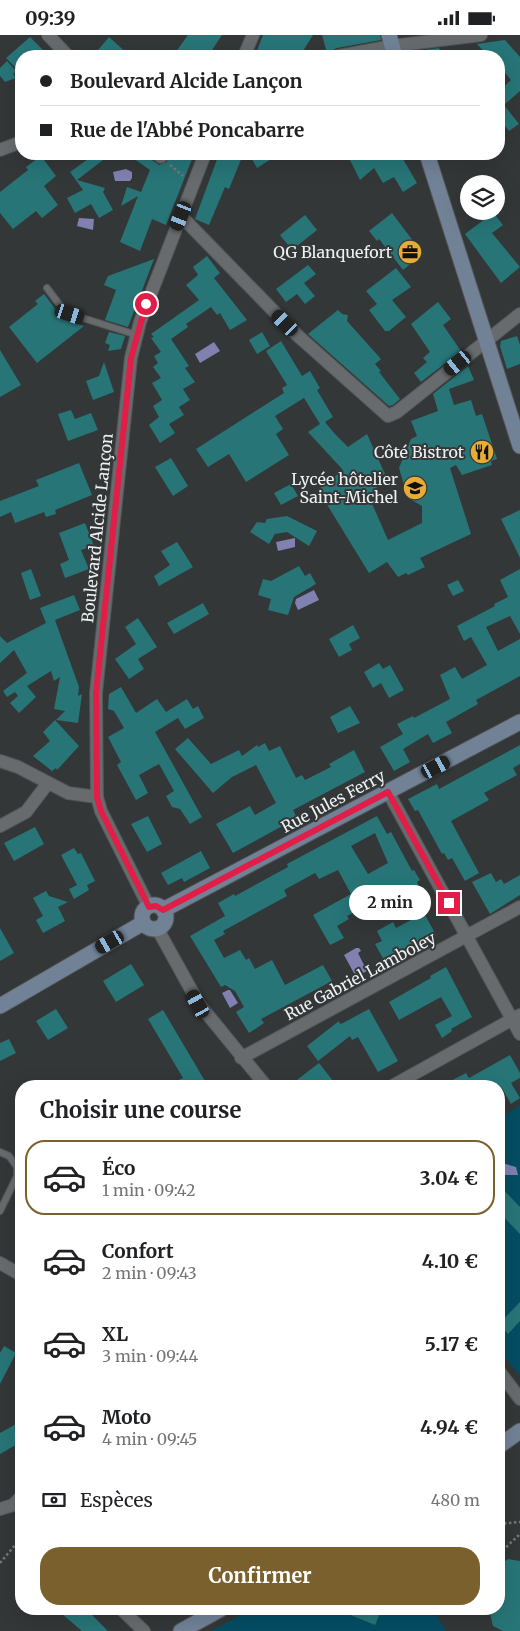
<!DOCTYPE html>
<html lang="fr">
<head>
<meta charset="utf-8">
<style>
	:root { --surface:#fff; --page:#f2f2f2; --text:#202124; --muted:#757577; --line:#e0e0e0; --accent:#79602c }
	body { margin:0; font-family:Merriweather,serif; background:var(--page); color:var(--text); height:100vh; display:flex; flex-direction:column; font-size:19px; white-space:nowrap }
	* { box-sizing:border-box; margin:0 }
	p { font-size:16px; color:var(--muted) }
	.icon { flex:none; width:28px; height:28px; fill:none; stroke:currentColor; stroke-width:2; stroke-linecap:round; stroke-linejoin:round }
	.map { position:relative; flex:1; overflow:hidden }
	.sheet { position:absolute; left:15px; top:1045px; width:490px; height:535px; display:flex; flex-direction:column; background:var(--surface); border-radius:20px; box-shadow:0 5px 20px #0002 }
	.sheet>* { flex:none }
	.banner { position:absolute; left:15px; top:15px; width:490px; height:110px; border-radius:20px; box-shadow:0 5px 20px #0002; display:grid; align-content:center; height:110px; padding:0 25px; background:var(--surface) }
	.tools { position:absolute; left:460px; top:140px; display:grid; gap:10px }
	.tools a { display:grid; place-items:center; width:45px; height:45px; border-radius:50%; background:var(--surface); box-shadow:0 5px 20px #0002; font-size:25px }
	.end { position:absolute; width:22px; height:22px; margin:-11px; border:6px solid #e11d48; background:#fff; box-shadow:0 0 0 2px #fff }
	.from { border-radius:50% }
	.bubble { position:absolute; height:35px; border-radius:18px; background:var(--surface); box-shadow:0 5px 20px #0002; font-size:16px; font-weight:700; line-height:35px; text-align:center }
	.car { position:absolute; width:15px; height:30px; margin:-15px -8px; border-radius:6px; box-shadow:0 0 4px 1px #0007; background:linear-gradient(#222 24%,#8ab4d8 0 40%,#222 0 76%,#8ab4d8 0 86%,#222 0) }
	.banner b { display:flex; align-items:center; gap:18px; height:48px; font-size:19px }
	.banner b+b { border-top:1px solid var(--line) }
	.banner i { width:12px; height:12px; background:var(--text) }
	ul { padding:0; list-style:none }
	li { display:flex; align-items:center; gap:15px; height:75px; margin:0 10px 8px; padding:0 15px; border:2px solid transparent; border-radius:20px }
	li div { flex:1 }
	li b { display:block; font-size:19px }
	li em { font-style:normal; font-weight:700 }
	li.current { border-color:var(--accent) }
	li>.icon { width:45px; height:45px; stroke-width:1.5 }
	h2 { padding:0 25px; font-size:22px; line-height:60px }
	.pay { display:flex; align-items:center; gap:12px; height:55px; padding:0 25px; font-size:19px }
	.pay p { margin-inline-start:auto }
	.cta { display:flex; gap:10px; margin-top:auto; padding:10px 25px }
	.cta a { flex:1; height:58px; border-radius:20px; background:var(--accent); color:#fff; font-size:20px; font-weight:700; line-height:58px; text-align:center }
	.status { display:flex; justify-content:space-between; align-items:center; height:35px; padding:0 25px; background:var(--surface); direction:ltr }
	.status svg { height:14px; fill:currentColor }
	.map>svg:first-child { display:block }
	.green { fill:#054d63 }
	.water { fill:#8080b1 }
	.building { fill:#277577; fill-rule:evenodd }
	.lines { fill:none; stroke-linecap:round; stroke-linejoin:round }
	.lane-casing { stroke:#535557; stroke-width:8 }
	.street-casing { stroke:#535557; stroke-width:14 }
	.secondary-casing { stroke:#535557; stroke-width:17 }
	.path { stroke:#757879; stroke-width:2.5; stroke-dasharray:2.5 2.5; stroke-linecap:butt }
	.lane { stroke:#686b6d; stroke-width:6 }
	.street { stroke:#686b6d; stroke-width:12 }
	.secondary { stroke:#718297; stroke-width:15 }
	.route { stroke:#e11d48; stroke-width:6 }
	.labels { text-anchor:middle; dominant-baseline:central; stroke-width:4; stroke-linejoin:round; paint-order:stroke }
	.poi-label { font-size:16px; fill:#eff1f2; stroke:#343738; text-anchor:end }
	.street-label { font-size:16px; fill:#eff1f2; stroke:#343738 }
</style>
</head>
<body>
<div class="status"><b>09:39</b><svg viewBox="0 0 49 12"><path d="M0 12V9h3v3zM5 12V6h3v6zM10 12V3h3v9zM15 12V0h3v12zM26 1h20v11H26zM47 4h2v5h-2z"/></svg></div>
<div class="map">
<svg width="520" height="1596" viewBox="0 0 520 1596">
	<rect width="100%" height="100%" fill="#343738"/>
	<path class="green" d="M520 1070V1341L499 1315V1084Z
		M252 1574H429L438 1582 446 1596H211Z"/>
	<path class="water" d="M126 134 132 137V143L130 146H115L113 137Z
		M79 183 94 184 93 195 77 191Z
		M214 307 220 316 200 328 195 319Z
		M295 503V512L278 516 276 507Z
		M314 555 319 565 298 575 295 568 296 564Z
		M356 913H359L361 916 358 918 367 936 356 942 344 920Z
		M228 955H230L238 968 230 973 222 958Z
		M499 1127 516 1132 518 1140H499Z"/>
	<path class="building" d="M188 0H222L208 21H173Z
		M263 0H313L300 21H255Z
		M322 0H380L381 5 337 13 327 18Z
		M30 2 49 21H21V28L16 33 6 23Z
		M109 2 130 21H93Z
		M505 5 520 22V56L504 70 519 89 509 96 499 83V56L511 45 499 31V21H488L477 9Z
		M439 13 443 21H422L419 16Z
		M7 26 16 36 13 39 16 43 5 47 0 41V33Z
		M95 119H98L103 125 77 145 105 153 103 157 113 175 99 183 91 169 75 178 67 163 83 155 70 137Z
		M127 119H150L152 125 159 130 167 127 168 119H194L166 190 152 184 140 216 120 207 138 161 121 171 127 152 141 157 150 135Z
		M219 119H234L242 122 229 154 225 152 209 190 195 184Z
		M259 119H279L257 133 252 124Z
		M347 119H400L417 148 403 157 394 142 383 148 374 133 360 145Z
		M41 121 56 141 44 151 58 170 42 183 36 176 13 194 0 178V157L28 135 26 132Z
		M479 176H492L503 190 492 198 520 232 501 248 465 199 485 184Z
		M392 178 423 219 403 235 379 204 377 206 369 196Z
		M305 180 317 195 292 215 280 200Z
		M207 221 220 238 214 243 247 285 230 295 220 278 217 280 211 272 186 289 188 292 171 304 189 331 185 333 195 347 183 354 190 365 179 372 184 380 169 389 175 398 160 408 149 390 159 382 153 371 162 365 152 348 161 343 153 332 158 328 154 321 161 317 151 303 154 302 151 299 199 265 186 250 198 240 193 232Z
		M154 224 128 292 105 285 116 255 104 250 108 241Z
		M308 230 316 239 304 248 315 261 305 269 297 259 286 267 276 254Z
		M396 233 411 252 392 265 406 282 389 296H385L369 275 377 269 366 256Z
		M44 259 63 284 84 291 37 328 9 292 38 269 35 266Z
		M438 267 451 284 443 290 461 316 421 347 414 338 427 327 423 323 430 317 411 289Z
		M338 275 342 279 348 280 347 286 381 324 375 329 381 336 379 337 400 364 393 370 389 371 308 299Z
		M109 297 125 301 121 314 108 316 110 310 105 308Z
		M262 297 270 311 257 319 249 305Z
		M517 301 520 310V329L507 334 500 311 501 306Z
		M281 306 302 341 310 336 320 353 317 355 333 382 325 387 335 399 348 412 367 399 385 439 371 443 380 458 370 464 388 505 422 488V471L408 463 399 433 411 404 417 401 411 386 438 376 433 359 468 331 474 345 449 354 454 370 471 365 476 381 482 379 497 424 491 426 492 430 462 440 456 430 450 433 471 499 420 523 425 532 408 540 406 538 398 542 387 527 369 538 318 455 343 435 308 397 320 389 304 363 275 381 283 394 276 399 289 420 246 447 229 419 208 432 196 414 284 358 282 353 287 350 266 316Z
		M0 315 21 350 0 362Z
		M104 327 114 357 93 365 86 346 99 341Z
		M71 375 75 384 91 378 98 395 68 406 58 379Z
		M171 423 188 451 173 461 155 432Z
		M79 428 92 460 55 475 56 479 46 482 44 477 15 488 11 477 0 482V466L39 451 36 445Z
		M291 449 298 461 281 470 274 458Z
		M520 475V523L501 484Z
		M287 481 317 496 309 511 287 497 275 499 269 509 250 497 257 487 265 488 267 484Z
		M85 488 94 511 81 515 89 534 65 543 60 529 69 525 59 498Z
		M177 507 193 532 159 551 154 541 170 530 161 516Z
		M299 531 305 541 310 538 316 549 294 562 288 580 268 575 271 564 258 560 263 544 271 546Z
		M31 534 41 561 30 565 21 538Z
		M520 534V599L510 581 486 592 498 616 520 604V641L476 665 478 669 446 687 452 698 433 708 428 699 403 714 410 727 394 736 380 712 403 699 397 689 413 681 414 683 450 664 440 640 455 632 462 644 487 630 471 602 464 606 457 591 495 571 494 569 508 562 500 545Z
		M458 545 464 556 453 561 447 550Z
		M74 560 80 575 55 585 79 652 78 661 82 659 78 688 56 685 65 676 54 674 60 642 54 646 51 636 27 651 36 662 19 678 10 668 18 661 15 657 7 662 3 656 27 638 14 615 0 628V601L7 608 46 588 40 573Z
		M203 568 209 579 174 599 167 588Z
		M138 583 157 612 138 624 144 634 129 644 115 624 136 609 125 592Z
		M353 590 360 603 349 609 352 615 339 622 329 604Z
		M379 628 383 634 390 630 404 655 389 663 381 648 373 653 364 637Z
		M121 652 136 678 157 664 166 677 187 664 193 674 198 671 204 683 185 694 178 683 155 697 202 782 190 789 180 774 172 772 166 761 174 756 159 729 139 740 148 758 136 765 117 730 121 727 108 702 124 693 114 676 108 674 109 659Z
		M350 671 360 688 338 698 330 682Z
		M55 685 79 711 57 735 56 733 52 736 33 721 50 706 43 697Z
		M188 703 211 729 239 715 242 721 257 710 258 712 265 708 269 716 280 711 296 743 302 740 305 745 331 732 329 729 354 715 365 737 293 775 297 783 233 818 216 789 250 771 255 780 276 768 256 730 232 742 213 758 175 714Z
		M520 710V729L513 733 517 740 484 758 489 765 451 786 479 838 465 846 452 823 448 825 444 818 442 819 418 775 415 776 408 764 437 749 439 754Z
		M148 781 162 809 147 817 131 789Z
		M377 781 387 799 391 797 412 836 414 835 420 845 417 847 426 866 416 872 405 853 394 859 393 857 347 881 349 884 337 891 344 903 330 910 313 880 351 859 338 835 319 844 315 838 284 855 287 861 223 896 225 899 214 905 224 923 240 915 246 925 249 923 255 934 272 925 285 950 323 930 332 946 261 984 264 988 249 998 236 977 244 972 235 956 225 950 221 952 190 901 225 881 218 868 234 859 235 861 288 832 287 829ZM375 798 388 828 368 839 351 811Z
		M35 792 44 809 14 826 4 808Z
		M74 813 78 819 81 818 95 846 87 850 89 855 74 864 69 854 77 850 61 820Z
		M201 816 210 833 184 847 182 843 168 850 161 838Z
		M491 838 496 847 501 844 504 849 520 840V860L490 879 472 847Z
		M46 856 49 861 68 867 58 872 65 886 43 898 36 885 43 881 33 863Z
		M424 878 436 900 385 927 375 909 382 906 377 896 393 887 396 893Z
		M0 893 14 918 0 926Z
		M131 929 144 950 116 967 103 946Z
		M446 932 472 982 451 994 452 996 442 1003 435 990 452 981 441 962 399 985 389 967 431 943 430 941Z
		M56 974 68 993 48 1005 36 986Z
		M369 974 398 1026 378 1037 358 1002 352 1005 350 1001 318 1026 307 1011 339 986 340 989 343 988Z
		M163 975 205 1046 195 1051H166L183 1043 148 984Z
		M9 1004 16 1018 0 1026V1008Z
		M510 1020 520 1038V1043L511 1048 520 1063 511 1069 502 1053 499 1055V1051H441L466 1038 469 1043Z
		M319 1028 337 1051H289Z
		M499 1150 520 1172V1199L499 1177Z
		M520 1267V1286L508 1299 499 1289Z
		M4 1311 16 1318 0 1349V1318Z
		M18 1388 21 1395V1407L0 1419V1398Z
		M508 1524 520 1526V1596H503L493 1591 489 1574H499V1531Z
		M56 1574H86L108 1596H82Z
		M336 1574H382L375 1590Z"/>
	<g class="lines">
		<g class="lane-casing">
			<path id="lane" d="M47 253 62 273 70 279 137 300
				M0 1117 9 1121 17 1132V1141L0 1176"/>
		</g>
		<g class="street-casing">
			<path id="street" d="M48 0 68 21
				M244 21 253 0
				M339 21 392 11 481 0
				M0 115 21 107
				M158 119 161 122
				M181 181 297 300 388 381 397 377 520 279
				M0 726 18 732 68 758 97 762
				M388 757 520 999
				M0 791 26 777 48 748
				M149 872 101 776 97 762 96 658 131 323 140 287 205 119
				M157 893 199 969 266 1051
				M241 1023 520 872
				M392 1051 520 980
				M0 1228 21 1240
				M499 1336 520 1364
				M0 1474 13 1470 21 1462
				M121 1574 144 1596"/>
		</g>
		<g class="secondary-casing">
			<path id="secondary" d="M389 0 395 21
				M427 119 520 411
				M142 882a12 12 0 1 1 24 0a12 12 0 1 1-24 0Z
				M163 875 520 687
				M0 971 143 888
				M499 1411 520 1396
				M181 1596 221 1574"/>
		</g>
		<path class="path" d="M170 130 183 141
			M499 1489 520 1487
			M499 1519 520 1499
			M0 1528 21 1503"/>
		<use href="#lane" class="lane"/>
		<use href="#street" class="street"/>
		<use href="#secondary" class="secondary"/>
	</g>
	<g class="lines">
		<path class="route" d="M146 269 131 323 96 658 97 762 101 776 149 872 156 871 163 875 388 757 449 868"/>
	</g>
	<defs>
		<g id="office-disc" transform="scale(1.25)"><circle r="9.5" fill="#e6ac36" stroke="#343738"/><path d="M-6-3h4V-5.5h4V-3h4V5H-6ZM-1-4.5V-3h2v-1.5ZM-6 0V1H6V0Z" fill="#111"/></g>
		<g id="restaurant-disc" transform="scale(1.25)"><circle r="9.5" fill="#e6ac36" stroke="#343738"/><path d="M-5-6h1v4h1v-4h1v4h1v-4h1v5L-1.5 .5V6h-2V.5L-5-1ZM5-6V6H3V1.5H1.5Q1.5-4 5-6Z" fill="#111"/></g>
		<g id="school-disc" transform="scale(1.25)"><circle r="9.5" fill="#e6ac36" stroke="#343738"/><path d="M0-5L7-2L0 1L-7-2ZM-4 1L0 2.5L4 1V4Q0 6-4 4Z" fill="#111"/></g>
	</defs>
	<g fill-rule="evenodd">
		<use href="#office-disc" x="410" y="217"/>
		<use href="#restaurant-disc" x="482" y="417"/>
		<use href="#school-disc" x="415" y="453"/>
	</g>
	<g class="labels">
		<g class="poi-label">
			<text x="392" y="217">QG Blanquefort</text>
			<text x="464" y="417">Côté Bistrot</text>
			<text x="398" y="444">Lycée hôtelier<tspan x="398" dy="18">Saint-Michel</tspan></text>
		</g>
		<g class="street-label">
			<text transform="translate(97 493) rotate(-84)">Boulevard Alcide Lançon</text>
			<text transform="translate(333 766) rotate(-28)">Rue Jules Ferry</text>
			<text transform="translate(360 941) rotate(-28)">Rue Gabriel Lamboley</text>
		</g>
	</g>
</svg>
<div class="tools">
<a><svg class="icon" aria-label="layers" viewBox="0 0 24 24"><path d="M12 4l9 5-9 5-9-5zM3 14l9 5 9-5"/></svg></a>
</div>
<i class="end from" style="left:146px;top:269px"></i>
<i class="end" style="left:449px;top:868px"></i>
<div class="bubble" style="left:349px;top:850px;width:82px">2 min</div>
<i class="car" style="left:181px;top:181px;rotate:202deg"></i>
<i class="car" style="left:70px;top:279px;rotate:108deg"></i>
<i class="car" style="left:285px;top:288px;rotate:315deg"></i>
<i class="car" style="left:458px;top:328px;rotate:231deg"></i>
<i class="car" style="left:436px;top:732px;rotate:62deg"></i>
<i class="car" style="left:110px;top:907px;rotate:240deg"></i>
<i class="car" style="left:198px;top:969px;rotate:331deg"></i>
<div class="banner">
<b><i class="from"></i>Boulevard Alcide Lançon</b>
<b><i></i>Rue de l'Abbé Poncabarre</b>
</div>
<section class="sheet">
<h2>Choisir une course</h2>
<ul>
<li class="current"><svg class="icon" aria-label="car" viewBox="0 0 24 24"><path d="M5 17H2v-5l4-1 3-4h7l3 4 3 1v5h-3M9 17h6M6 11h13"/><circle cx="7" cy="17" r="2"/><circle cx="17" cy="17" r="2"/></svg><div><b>Éco</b><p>1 min · 09:42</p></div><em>3.04 €</em></li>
<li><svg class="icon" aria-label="car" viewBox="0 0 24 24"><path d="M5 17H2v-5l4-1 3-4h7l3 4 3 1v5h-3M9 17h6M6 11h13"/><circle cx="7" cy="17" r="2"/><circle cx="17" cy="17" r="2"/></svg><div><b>Confort</b><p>2 min · 09:43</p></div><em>4.10 €</em></li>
<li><svg class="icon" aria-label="car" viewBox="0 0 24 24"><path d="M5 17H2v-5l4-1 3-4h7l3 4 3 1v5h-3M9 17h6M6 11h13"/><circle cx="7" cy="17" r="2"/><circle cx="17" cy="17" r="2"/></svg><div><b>XL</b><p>3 min · 09:44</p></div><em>5.17 €</em></li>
<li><svg class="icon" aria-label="car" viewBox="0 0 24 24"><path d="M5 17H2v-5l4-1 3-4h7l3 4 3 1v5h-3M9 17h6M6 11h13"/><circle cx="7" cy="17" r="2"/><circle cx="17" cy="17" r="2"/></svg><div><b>Moto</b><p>4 min · 09:45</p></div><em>4.94 €</em></li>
</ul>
<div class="pay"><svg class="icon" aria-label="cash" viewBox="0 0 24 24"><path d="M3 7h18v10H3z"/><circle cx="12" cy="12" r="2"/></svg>Espèces<p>480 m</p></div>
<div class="cta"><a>Confirmer</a></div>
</section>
</div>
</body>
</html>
